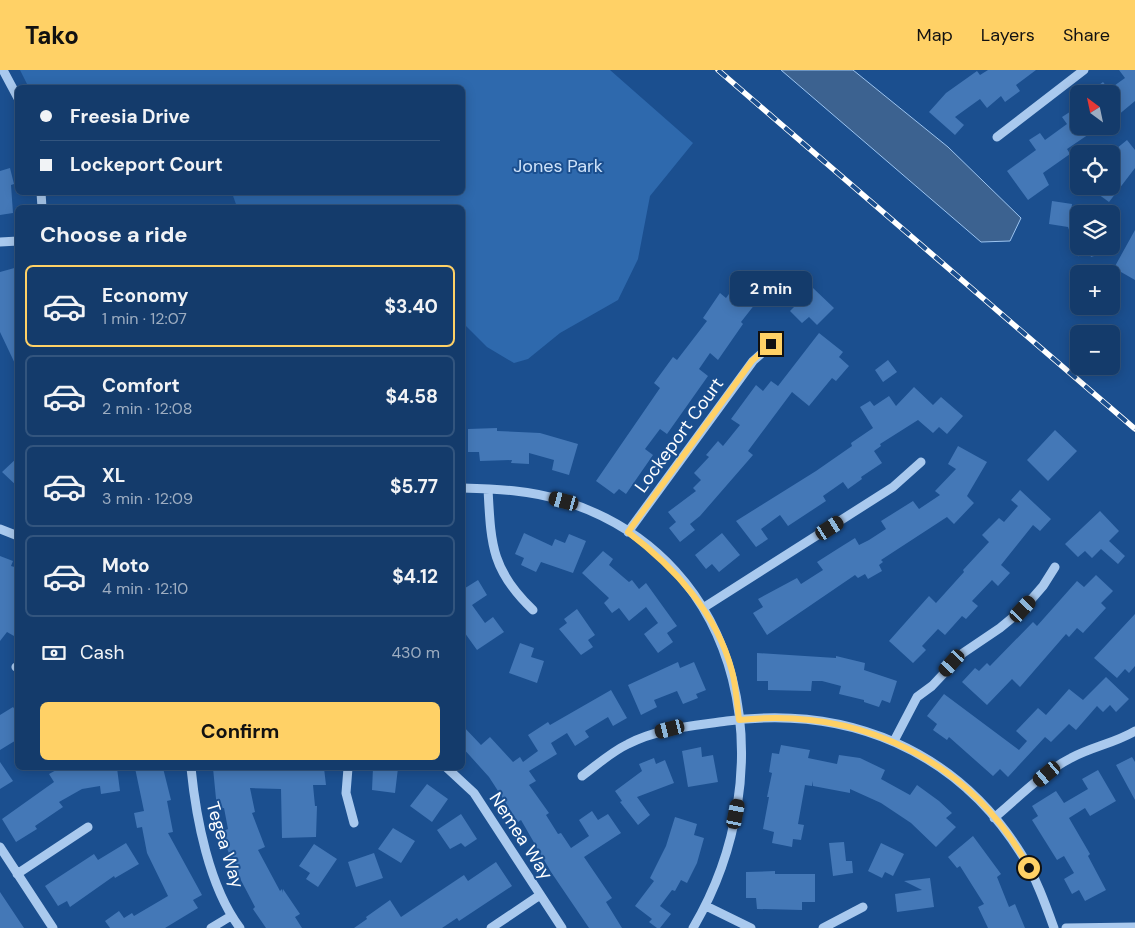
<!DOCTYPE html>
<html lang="en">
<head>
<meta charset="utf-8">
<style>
	:root { --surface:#143b6b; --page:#1d4271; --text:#f1f3f6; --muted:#9dadc1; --line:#33557e; --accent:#ffd166 }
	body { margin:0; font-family:"DM Sans",sans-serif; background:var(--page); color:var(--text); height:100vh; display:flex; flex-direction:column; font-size:19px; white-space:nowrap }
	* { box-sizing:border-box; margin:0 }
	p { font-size:16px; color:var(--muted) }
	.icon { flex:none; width:28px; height:28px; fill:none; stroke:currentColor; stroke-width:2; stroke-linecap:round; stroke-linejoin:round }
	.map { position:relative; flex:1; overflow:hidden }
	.side { position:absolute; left:15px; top:135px; width:450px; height:565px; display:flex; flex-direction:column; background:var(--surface); border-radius:8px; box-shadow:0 2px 12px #0003,0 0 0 1px var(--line) }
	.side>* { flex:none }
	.top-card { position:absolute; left:15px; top:15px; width:450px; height:110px; border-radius:8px; box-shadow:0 2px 12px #0003,0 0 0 1px var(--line); display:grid; align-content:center; height:110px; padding:0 25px; background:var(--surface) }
	.needle { width:32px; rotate:327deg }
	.buttons { position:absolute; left:1070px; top:15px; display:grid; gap:10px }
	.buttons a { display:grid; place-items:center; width:50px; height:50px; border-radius:8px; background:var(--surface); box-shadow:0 2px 12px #0003,0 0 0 1px var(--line); font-size:25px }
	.end { position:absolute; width:22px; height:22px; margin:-11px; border:6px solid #ffd166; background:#111; box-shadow:0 0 0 2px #111 }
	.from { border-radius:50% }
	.bubble { position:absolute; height:35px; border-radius:8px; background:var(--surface); box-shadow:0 2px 12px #0003,0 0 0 1px var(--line); font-size:16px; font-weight:700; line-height:35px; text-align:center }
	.car { position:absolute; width:15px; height:30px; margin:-15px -8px; border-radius:6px; box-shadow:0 0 4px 1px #0007; background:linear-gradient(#222 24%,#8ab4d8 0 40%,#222 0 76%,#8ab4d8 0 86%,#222 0) }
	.top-card b { display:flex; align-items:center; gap:18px; height:48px; font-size:19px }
	.top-card b+b { border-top:1px solid var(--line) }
	.top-card i { width:12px; height:12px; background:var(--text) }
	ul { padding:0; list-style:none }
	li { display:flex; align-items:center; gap:15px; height:82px; margin:0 10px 8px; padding:0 15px; border:2px solid var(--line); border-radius:8px }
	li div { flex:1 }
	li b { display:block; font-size:19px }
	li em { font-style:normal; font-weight:700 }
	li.active { border-color:var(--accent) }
	li>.icon { width:45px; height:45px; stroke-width:1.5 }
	h2 { padding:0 25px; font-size:22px; line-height:60px }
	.pay { display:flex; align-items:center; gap:12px; height:55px; padding:0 25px; font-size:19px }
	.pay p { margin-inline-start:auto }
	.action { display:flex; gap:10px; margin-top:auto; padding:10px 25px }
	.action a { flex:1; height:58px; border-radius:8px; background:var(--accent); color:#111; font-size:20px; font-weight:700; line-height:58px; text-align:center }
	header { display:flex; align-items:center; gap:30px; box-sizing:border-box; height:70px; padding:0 25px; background:var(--accent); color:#111 }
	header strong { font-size:24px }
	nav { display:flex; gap:28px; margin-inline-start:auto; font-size:18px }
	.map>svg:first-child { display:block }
	.green { fill:#2e69ad }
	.water { fill:#3c6290; stroke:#9cc4f0 }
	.building { fill:#4478b7 }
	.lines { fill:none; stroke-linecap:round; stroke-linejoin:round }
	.minor { stroke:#a9c9ee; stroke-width:9 }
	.rail-casing { stroke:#fff; stroke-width:5.5 }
	.rail { stroke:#1b4f8f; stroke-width:4; stroke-dasharray:11; stroke-linecap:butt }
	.route { stroke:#ffd166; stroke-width:6 }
	.labels { text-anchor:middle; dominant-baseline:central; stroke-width:4; stroke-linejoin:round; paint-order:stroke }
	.park-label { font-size:18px; fill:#cfe3fa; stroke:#1b4f8f }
	.street-label { font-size:18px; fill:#fff; stroke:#1b4f8f }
</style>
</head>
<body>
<header>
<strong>Tako</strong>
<nav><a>Map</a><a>Layers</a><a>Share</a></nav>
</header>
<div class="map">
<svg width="1135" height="858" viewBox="0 0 1135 858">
	<rect width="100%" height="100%" fill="#1b4f8f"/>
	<path class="green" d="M20 0H610L693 73 650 126 638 189 618 230 560 263 528 289 514 293 487 277 463 253 462 138 237 137 232 123 462 122V18H29Z"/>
	<path class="water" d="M781 0H853L948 77 1021 148 1010 171 981 172Z"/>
	<path class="building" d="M988 0H1036L1016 15 1020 21 1005 32 1001 26 987 38 980 29 955 47 964 55 955 65 929 42 946 23 977 1 980 5Z
		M1119 0H1135V31L1111 51V24H1100L1095 18 1103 12 1111 22V18L1125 8Z
		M1079 36V56H1101L1067 79 1070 84 1043 103 1049 115 1028 130 1007 101 1036 80 1029 70 1040 63 1045 70 1067 54 1062 47Z
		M1127 70 1135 80V98L1109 132 1087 116H1111V83Z
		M10 98 14 114 11 115 13 143 0 145V101Z
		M1052 131 1072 134 1069 156 1079 153V187L1068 157 1049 154Z
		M1135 160V210L1114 198Z
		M1088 176H1118L1119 178 1091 187Z
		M18 197V300L0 262V202Z
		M747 200 776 221 766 235 759 229 741 252 743 254 718 290 710 283 699 299 708 306 667 364 660 359 645 379 653 385 626 424 619 419 614 424 596 411 660 318 654 313 673 287 677 290 707 251 703 248 720 223 726 228Z
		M813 218 834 238 817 255 809 247 802 253 790 241Z
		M819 263 843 282 839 287 849 296 836 311 832 308 809 336 792 322 748 381 753 385 700 446 690 454 695 460 680 472 669 458 676 452 668 442 696 421 693 418 701 410 694 403 709 387 706 385 718 371 723 376 740 355 731 349 756 315 763 321 771 311 778 316Z
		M888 290 897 302 883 312 875 300Z
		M914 317 933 335 941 327 963 346 947 364 939 357 933 363 918 350 880 374 881 376 874 381 882 393 861 407 862 409 848 419 843 412 823 426 826 431 788 456 780 445 761 459 768 469 756 477 736 451 816 401 852 376 851 373 873 358 860 337 870 331 874 336 889 326 896 336Z
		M497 358V361L540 363 578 374 569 405 552 400 554 390 529 383V394L511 393 512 390 480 391 479 382H468V359Z
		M1055 360 1077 381 1048 411 1027 390Z
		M958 376 987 392 967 426 974 433 954 454 947 447 881 490 883 492 879 495 882 501 868 509 865 504 858 508 855 505 767 565 753 543 763 537 758 529 797 508 801 514 823 500 817 492 839 478 855 468 859 475 869 470 886 459 881 451 913 431 919 439 940 425 935 421 956 399 948 394Z
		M18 387V417L2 402Z
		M1020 420 1051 449 1040 461 1033 455 1001 495 1010 503 998 516 992 510 972 531 978 536 966 549 962 546 945 565 938 559 922 576 926 580 913 593 889 571 929 526 936 533 964 502 963 500 989 472 982 465 999 448 1004 452 1018 436 1011 430Z
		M1100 441 1119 461 1109 471 1125 486 1118 494 1101 479 1092 488 1085 481 1078 487 1065 474Z
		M524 463 552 476 555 469 565 473 569 464 586 471 573 503 541 492 536 502 521 495 524 488 515 484Z
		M722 463 740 485 719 502 712 494 706 499 695 485Z
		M603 481 613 489 609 495 629 512 632 510 639 519 646 513 677 556 667 563 673 572 658 583 644 564 658 553 646 537 629 551 619 538 612 543 604 533 609 528 582 503Z
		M0 486 13 491 11 496 18 498V561L14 566 7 562 0 571Z
		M1096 505 1113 521 1101 533 1106 538 1083 563 1077 558 1069 567 1066 564 1020 617 1012 609 987 635 962 612 975 598 979 601 987 593 990 596 1033 552 1037 556 1077 511 1084 517Z
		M478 510 487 525 472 535 485 553 493 547 504 562 477 580 462 559V520Z
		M577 539 595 565 588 570 593 577 581 585 559 559 567 553 564 549Z
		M1135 544V596L1129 603 1125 599 1117 608 1094 588Z
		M520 573 534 578 531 587 544 591 537 613 509 603Z
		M757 583 836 588V586L865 593 864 600 897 611 890 633 882 630 879 637 864 632V630L839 624 841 616 822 611H812L811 621 768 620V611H757Z
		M678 592 680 598 694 592 706 620 696 624 698 628 683 634 677 621 654 630 657 637 641 645 628 615Z
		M1106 607 1129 629 1116 642 1110 635 1103 642 1097 636 1076 660 1069 654 1051 672 1045 667 1008 707 1000 699 993 706 949 667 947 670 933 660 937 654 927 646 944 624 1019 680 1027 671 1016 661 1038 638 1046 645 1069 619 1083 630Z
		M611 620 627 648 613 656 608 647 585 661 589 667 575 676 567 663 551 673 557 684 529 701 536 711 529 715 549 743 546 745 558 764 561 763 571 778 589 766 579 750 592 741 598 750 608 744 621 763 584 787 612 828 606 832 622 858H589L551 802 521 750 518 752 489 707 462 677V655L481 675 490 667 513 692 520 687 523 692 538 681 528 665 548 652 550 655Z
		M13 637 18 644V669L0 680V645Z
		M781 675 810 680 808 688 837 694 839 685 860 688 885 700 881 709 910 725 917 715 939 731 952 743 946 748 956 757 936 777 911 753 881 733 850 719V723L813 716V711L812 716 805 715 798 754 804 755 801 770 793 769 792 777 772 773 774 762 763 759 769 727H767L772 703 769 702 772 683 779 684Z
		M701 677 702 687 713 685 718 712 688 717 682 681Z
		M1132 687 1135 692V730L1116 695Z
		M654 688 656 694 665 690 674 713 637 727 650 745 638 755 620 732 622 731 615 721 642 701 639 694Z
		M0 692 13 711 0 719Z
		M60 698H117L120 721 101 724 100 716 82 719 59 732 63 737 35 756 37 759 16 772 2 749 54 712 49 704Z
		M135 698H163L171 730 167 731 173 762 168 763 202 825 193 830 198 838 165 858H110L105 851 119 841 124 848 132 843 134 846 168 826 147 783 142 757 137 758 134 743 144 741Z
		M213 698H324L326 715H313L315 736H317L316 767 282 768 281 719 250 718 255 742 252 743 265 777 258 780 280 821 282 819 283 823V819L300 844 295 847 302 858H266L253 839 255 837 234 797 221 762 228 759 224 738 217 739Z
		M373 698H398L395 723 372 720Z
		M1098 700 1116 731 1090 746 1085 738 1069 748 1090 784 1088 786 1106 820 1085 831 1079 820 1072 824 1064 809 1074 803 1064 786 1057 790 1032 750 1038 746 1032 736 1056 721 1064 733 1088 719 1082 709Z
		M427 714 448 729 432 752 410 736Z
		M461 744 477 769 465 777 461 773 450 779 437 760Z
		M675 747 697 754 694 765 704 768 697 793 687 813 681 810 675 821 672 820 660 836 671 844 660 858H657L649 852 652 849 635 836 654 811 650 808 666 776Z
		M393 758 415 771 401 793 378 779Z
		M973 766 1001 804 997 807 1009 837 1015 834 1025 858H988L978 837 984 834 960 796 957 798 948 787Z
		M844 772 846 791H852L853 803 833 806 829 773Z
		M126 773 139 794 115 808 114 806 70 837 67 831 58 836 45 816 94 784 98 790Z
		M881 773 904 784 893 806 885 802 882 808 868 801Z
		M314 774 337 789 318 817 306 809 310 803 299 796Z
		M374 783 383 808 356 817 348 792Z
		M496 792 512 816 459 851 457 848 442 858H354L367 849 366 847 390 830 401 847 464 805 468 811Z
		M775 801V804H815V832H802V840L757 839 756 828H746V802Z
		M930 808 934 837 897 842 895 824 922 820 904 811Z
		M0 822 24 858H0Z"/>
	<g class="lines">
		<path class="minor" d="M3 0 18 28
			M997 67 1084 0
			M41 122 42 138
			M0 172 18 171
			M462 418C497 419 530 420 564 431 750 490 784 704 693 858
			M488 419C491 474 491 500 533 540
			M0 459 18 466
			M628 462 753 291 779 268
			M703 538 893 417 921 392
			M16 597 18 596
			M894 671 917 627 932 616 963 583 1000 558 1023 539 1043 516 1055 497
			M191 698C196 748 209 817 240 858
			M348 698 346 723 354 753
			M447 698 474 723 562 858
			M582 706C597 695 611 682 628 674 659 658 694 656 727 651 848 635 957 680 1022 785 1036 808 1045 833 1054 858
			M994 748C1019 727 1042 703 1071 688 1091 677 1115 673 1135 661
			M0 777 53 858
			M17 804 88 757
			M706 836 751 858
			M211 858 231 846
			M491 858 540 825
			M823 858 863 837
			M1066 858 1135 857"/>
		<g class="rail-casing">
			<path id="rail" d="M718 0 1135 359"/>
		</g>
		<use href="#rail" class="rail"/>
	</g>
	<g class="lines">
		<path class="route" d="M771 274 752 291 628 462C675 498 716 542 732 601 736 616 737 634 739 650 859 637 971 690 1029 798"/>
	</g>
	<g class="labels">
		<g class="park-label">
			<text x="558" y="96">Jones Park</text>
		</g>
		<g class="street-label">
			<text transform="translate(679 365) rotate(-54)">Lockeport Court</text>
			<text transform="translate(521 766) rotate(57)">Nemea Way</text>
			<text transform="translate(225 775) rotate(73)">Tegea Way</text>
		</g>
	</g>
</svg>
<div class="buttons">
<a><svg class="needle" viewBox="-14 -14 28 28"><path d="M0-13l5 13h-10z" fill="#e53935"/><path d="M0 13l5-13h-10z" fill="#9dadc1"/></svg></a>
<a><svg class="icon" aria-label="locate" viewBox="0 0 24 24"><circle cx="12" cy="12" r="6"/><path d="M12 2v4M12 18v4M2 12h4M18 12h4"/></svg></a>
<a><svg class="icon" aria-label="layers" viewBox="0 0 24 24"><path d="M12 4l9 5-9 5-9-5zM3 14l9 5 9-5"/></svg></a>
<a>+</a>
<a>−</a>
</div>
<i class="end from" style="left:1029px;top:798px"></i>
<i class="end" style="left:771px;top:274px"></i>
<div class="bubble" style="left:730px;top:201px;width:82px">2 min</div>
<i class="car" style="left:564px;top:431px;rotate:285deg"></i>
<i class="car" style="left:830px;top:458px;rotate:57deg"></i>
<i class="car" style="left:1023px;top:539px;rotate:43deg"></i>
<i class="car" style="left:952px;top:593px;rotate:222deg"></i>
<i class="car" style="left:670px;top:659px;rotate:256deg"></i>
<i class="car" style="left:1047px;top:704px;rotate:230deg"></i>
<i class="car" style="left:736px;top:744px;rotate:11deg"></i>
<div class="top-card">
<b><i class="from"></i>Freesia Drive</b>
<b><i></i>Lockeport Court</b>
</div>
<section class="side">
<h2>Choose a ride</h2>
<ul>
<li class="active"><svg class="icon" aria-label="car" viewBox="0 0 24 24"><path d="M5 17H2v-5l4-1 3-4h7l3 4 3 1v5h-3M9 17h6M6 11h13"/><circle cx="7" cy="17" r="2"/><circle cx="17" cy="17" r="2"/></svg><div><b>Economy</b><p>1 min · 12:07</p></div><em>$3.40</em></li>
<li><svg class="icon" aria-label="car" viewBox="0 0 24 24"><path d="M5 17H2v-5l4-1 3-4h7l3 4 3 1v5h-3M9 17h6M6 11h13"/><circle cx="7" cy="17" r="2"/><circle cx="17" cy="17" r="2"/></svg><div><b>Comfort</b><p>2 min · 12:08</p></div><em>$4.58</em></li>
<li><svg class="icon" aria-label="car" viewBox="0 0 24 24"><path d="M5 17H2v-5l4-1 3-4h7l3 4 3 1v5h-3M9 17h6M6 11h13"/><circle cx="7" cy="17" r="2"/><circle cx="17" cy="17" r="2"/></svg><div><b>XL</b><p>3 min · 12:09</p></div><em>$5.77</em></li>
<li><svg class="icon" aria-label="car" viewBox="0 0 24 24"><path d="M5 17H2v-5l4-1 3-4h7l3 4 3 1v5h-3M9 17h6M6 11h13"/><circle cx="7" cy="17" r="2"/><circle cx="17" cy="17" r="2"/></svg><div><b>Moto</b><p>4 min · 12:10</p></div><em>$4.12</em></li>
</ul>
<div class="pay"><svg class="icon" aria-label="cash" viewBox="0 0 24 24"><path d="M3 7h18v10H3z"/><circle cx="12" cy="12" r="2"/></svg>Cash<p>430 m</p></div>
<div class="action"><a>Confirm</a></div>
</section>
</div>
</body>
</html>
